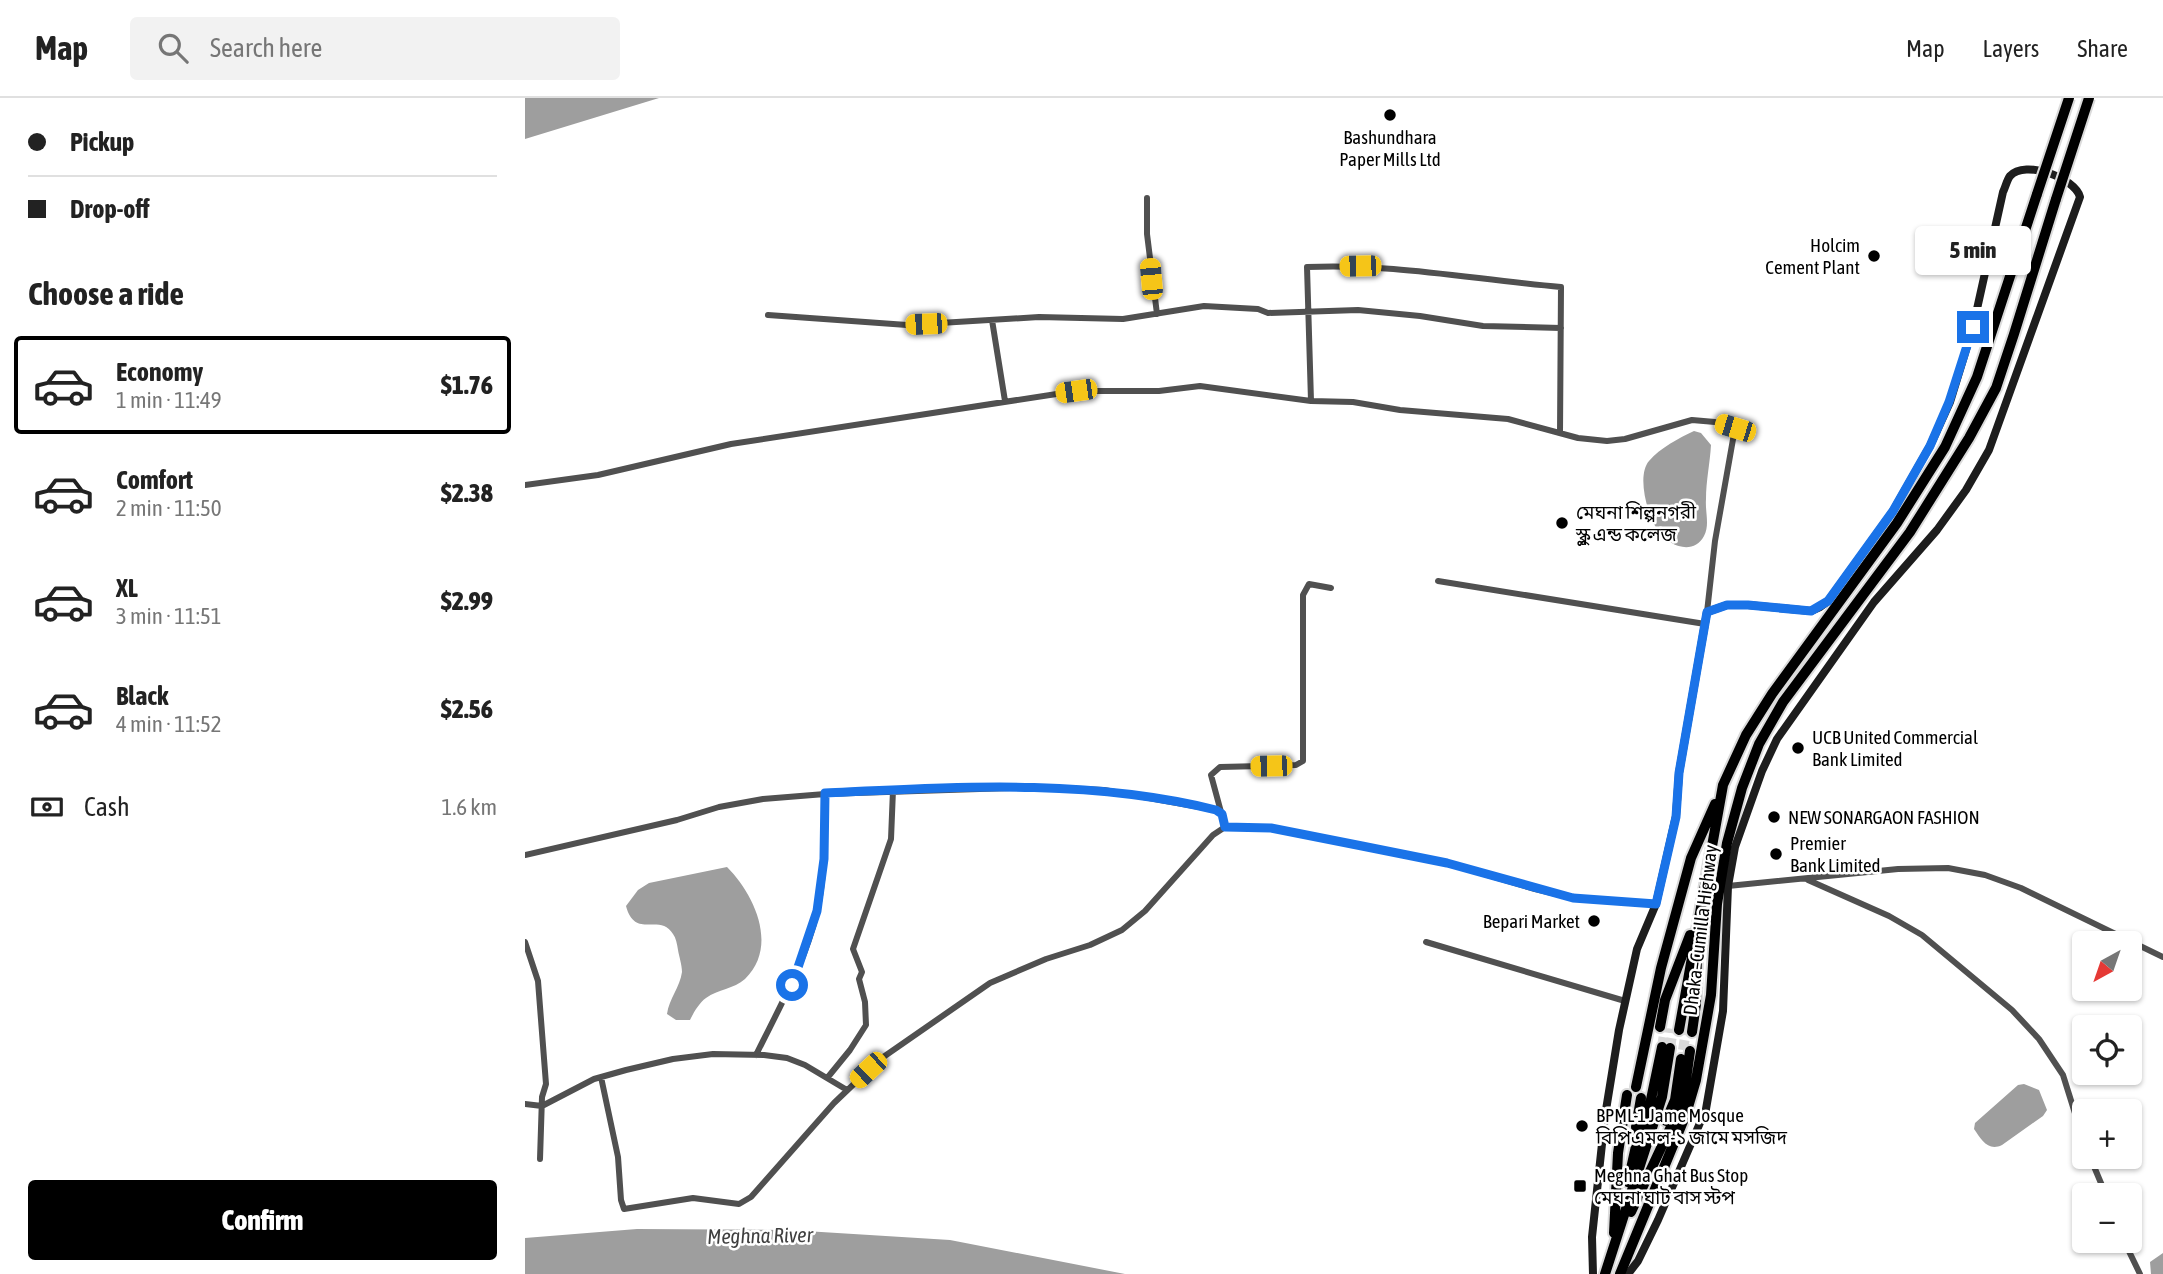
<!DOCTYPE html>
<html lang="en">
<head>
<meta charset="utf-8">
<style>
	:root { --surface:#fff; --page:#f2f2f2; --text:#222; --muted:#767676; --line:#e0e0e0; --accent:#000 }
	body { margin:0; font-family:"Asap Condensed","Noto Sans Bengali",sans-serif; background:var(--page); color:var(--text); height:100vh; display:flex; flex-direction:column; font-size:26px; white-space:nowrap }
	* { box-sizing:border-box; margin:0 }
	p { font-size:23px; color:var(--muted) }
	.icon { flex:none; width:38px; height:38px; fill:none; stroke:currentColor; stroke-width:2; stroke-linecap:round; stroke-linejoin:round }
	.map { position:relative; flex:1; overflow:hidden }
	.details { display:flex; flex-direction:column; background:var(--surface); width:525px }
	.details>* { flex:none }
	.banner { display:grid; align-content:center; height:154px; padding:0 28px; background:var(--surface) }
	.needle { width:46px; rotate:220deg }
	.tools { position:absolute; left:1547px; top:833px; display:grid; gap:14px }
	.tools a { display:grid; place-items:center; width:70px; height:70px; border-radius:7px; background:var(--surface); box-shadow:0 2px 5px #0004; font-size:35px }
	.end { position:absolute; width:32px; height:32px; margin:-16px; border:9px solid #1a73e8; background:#fff; box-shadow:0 0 0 4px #fff }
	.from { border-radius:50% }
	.bubble { position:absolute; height:49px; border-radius:7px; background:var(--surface); box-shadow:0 2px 5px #0004; font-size:23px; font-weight:800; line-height:49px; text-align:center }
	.car { position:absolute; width:21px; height:42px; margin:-21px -10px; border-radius:9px; box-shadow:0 0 5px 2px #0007; background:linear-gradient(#f5c518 24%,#345 0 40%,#f5c518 0 76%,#345 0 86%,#f5c518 0) }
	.banner b { display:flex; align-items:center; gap:24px; height:66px; font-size:26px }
	.banner b+b { border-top:2px solid var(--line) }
	.banner i { width:18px; height:18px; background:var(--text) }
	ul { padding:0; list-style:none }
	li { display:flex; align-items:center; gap:21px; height:98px; margin:0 14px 10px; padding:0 14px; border:4px solid transparent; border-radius:7px }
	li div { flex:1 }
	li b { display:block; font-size:26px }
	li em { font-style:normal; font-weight:800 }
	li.active { border-color:var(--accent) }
	li>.icon { width:63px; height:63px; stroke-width:1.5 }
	h2 { padding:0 28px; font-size:32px; line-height:84px }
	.pay { display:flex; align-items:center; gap:18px; height:77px; padding:0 28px; font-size:26px }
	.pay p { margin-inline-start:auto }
	.cta { display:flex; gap:14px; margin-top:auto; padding:14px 28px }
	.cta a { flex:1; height:80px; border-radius:7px; background:var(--accent); color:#fff; font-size:28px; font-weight:800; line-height:80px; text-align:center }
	header { display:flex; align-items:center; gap:42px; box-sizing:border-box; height:98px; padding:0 35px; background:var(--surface); border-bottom:2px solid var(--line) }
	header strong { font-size:33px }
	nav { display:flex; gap:38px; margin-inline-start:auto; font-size:24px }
	.search { width:490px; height:63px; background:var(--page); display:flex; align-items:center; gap:18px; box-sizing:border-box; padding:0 24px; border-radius:7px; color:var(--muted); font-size:26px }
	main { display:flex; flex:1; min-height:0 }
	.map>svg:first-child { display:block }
	.water { fill:#9e9e9e }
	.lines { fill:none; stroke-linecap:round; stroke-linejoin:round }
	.highway-tunnel { stroke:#d9d9d9; stroke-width:10; stroke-dasharray:10 5; stroke-linecap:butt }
	.highway-casing { stroke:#dbdbdb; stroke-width:14 }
	.street { stroke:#505050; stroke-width:6 }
	.secondary { stroke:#1d1d1d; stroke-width:8 }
	.highway { stroke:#000; stroke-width:10 }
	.highway-bridge-casing { stroke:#dbdbdb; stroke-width:14; stroke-linecap:butt }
	.highway-bridge { stroke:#000; stroke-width:10 }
	.route { stroke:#1a73e8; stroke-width:9 }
	.poi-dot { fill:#000; stroke:#fff; stroke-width:2.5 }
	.labels { text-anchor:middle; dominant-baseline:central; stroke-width:5; stroke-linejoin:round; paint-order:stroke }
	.poi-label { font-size:19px; fill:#000; stroke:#fff; text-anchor:start }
	.street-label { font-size:19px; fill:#000; stroke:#fff }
	.water-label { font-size:21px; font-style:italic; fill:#3f3f3f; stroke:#fff }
</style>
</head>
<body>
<header>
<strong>Map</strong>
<div class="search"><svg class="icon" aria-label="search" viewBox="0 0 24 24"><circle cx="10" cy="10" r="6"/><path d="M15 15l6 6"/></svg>Search here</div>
<nav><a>Map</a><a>Layers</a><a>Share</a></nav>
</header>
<main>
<section class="details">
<div class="banner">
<b><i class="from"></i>Pickup</b>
<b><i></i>Drop-off</b>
</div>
<h2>Choose a ride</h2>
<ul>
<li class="active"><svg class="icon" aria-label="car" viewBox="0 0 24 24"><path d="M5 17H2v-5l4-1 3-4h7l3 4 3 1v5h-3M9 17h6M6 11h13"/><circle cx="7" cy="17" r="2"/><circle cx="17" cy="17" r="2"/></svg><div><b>Economy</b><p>1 min · 11:49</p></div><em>$1.76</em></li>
<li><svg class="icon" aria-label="car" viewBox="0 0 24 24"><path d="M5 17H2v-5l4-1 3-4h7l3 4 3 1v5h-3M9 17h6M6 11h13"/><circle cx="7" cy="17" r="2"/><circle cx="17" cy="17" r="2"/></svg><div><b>Comfort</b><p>2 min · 11:50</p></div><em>$2.38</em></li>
<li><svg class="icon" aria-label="car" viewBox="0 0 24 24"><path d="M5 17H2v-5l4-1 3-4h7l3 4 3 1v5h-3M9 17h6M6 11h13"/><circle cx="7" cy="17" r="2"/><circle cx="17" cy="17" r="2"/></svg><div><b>XL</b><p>3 min · 11:51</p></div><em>$2.99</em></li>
<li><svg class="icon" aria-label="car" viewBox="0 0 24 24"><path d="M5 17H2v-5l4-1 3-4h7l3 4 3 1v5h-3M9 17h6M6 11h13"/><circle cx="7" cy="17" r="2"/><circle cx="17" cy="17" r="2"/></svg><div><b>Black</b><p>4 min · 11:52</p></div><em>$2.56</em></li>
</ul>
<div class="pay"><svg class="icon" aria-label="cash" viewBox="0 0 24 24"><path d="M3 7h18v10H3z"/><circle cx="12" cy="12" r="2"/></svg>Cash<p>1.6 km</p></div>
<div class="cta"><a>Confirm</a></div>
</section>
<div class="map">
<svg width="1638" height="1176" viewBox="0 0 1638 1176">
	<rect width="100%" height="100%" fill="#fff"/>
	<path class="water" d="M0 0H134L0 41Z
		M1169 333 1176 335 1186 347C1185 365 1181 383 1181 401 1180 414 1185 427 1179 438 1169 457 1145 449 1134 434 1123 420 1111 378 1124 363 1135 350 1154 340 1169 333Z
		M202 769C229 796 254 848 220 881 209 891 193 891 181 900 174 905 169 914 165 922H151L142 916C144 901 155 889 157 874 157 867 154 858 153 852 152 846 151 840 148 836 135 814 110 842 101 808L113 792 124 785Z
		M1499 986 1514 992 1522 1012 1518 1018 1477 1047C1463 1054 1456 1041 1449 1031L1450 1025 1493 987Z
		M112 1131 264 1132 425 1142 600 1176H0V1140Z
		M1638 1155V1176H1626L1625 1164Z"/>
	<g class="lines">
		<path class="highway-tunnel" d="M1137 949 1140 930
			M1145 950 1148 931
			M1158 952 1161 933"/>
		<g class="highway-casing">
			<path id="highway" d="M1135 929 1140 902 1165 837
				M1154 932 1198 687 1221 637 1247 596 1372 425 1420 349 1452 279 1512 96
				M1167 934 1171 906 1172 852
				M1111 989 1136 870 1166 760 1190 706
				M1141 1023 1150 1002 1156 961
				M1111 1029 1116 1000
				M1120 1030 1137 949
				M1103 1084 1117 1021
				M1106 1114 1158 1003 1165 953
				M1089 1135 1093 1055 1102 997
				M1080 1176 1137 999 1145 950
				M1095 1176 1161 1016 1171 982 1186 897 1192 806 1202 745 1217 690 1234 646 1258 604 1385 434 1444 340 1471 290 1489 236 1531 101"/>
		</g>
		<path class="street" d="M622 100V136L632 216
			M243 217 382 227 514 219 598 221 679 208 733 211 743 215 833 212 895 218 958 228 1036 230
			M467 222 480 303
			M786 303 782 169C868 165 951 182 1036 189L1035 335
			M0 387 73 377 206 346 551 293H634L675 288 786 303 828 304 875 312 983 321 1053 340 1082 343 1100 341 1167 322 1190 324 1210 330 1190 443 1182 514
			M913 483 1180 526
			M696 714 686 677 695 669 771 667 778 663V497L784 486 806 490
			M0 757 152 722 194 709 238 701 300 696 513 689 579 692 691 712 697 716 700 729
			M1283 782 1364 818 1397 837 1487 912 1514 941 1538 977 1559 1044
			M1203 788 1373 771 1423 770 1460 777 1496 790 1638 859
			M0 844 13 883 21 986 17 999 15 1061
			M901 844 1100 903
			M231 957C254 910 280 865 292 814 301 775 299 734 300 696
			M76 979 93 1059 96 1102 99 1111 168 1100 214 1106 226 1099 309 1005 354 962 465 885 521 861 565 847 597 832 620 813 688 737 700 729 746 730 922 765 1010 791 1048 800 1131 806
			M303 979 325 952 341 927 340 904 334 881 337 874 328 851 366 741 368 692
			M0 1006 17 1008 69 981 101 972 148 961 188 956 239 957 262 960 280 967 322 992
			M1565 1059 1581 1097
			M1599 1143 1615 1176"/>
		<path class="secondary" d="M1068 1176 1067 1139 1080 1018 1094 932 1112 851 1131 806 1151 718 1154 675 1182 514 1202 507H1223L1286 513 1295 509 1303 503 1368 413 1405 348 1425 304 1448 229 1478 94C1480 90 1482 82 1485 78 1500 61 1550 80 1555 99L1464 352 1441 392 1412 432 1349 504 1252 641 1237 673 1210 749 1203 788 1198 913 1181 1011 1133 1122 1113 1163 1103 1176"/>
		<use href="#highway" class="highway"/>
		<g class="highway-bridge-casing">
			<path id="highway-bridge" d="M1512 96 1544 0
				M1531 101 1564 0"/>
		</g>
		<use href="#highway-bridge" class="highway-bridge"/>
	</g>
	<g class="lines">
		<path class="route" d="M267 887 292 813 299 761 300 695C430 689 563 680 691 712L697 716 700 729 746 730 837 748 922 765 1048 800 1131 806 1151 719 1154 675 1182 514 1202 507H1223L1286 513 1303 503 1368 413 1405 348 1424 304 1448 229"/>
	</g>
	<g class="poi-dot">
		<circle cx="865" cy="17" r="7"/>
		<circle cx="1349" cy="158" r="7"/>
		<circle cx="1037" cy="425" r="7"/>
		<circle cx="1273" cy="650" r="7"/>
		<circle cx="1249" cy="719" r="7"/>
		<circle cx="1251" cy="756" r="7"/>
		<circle cx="1069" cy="823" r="7"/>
		<circle cx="1057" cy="1028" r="7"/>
		<rect x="1048" y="1081" width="14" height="14" rx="3.5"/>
	</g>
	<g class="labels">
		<g class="poi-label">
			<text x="865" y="39" text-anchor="middle">Bashundhara<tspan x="865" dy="22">Paper Mills Ltd</tspan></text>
			<text x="1335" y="147" text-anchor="end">Holcim<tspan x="1335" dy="22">Cement Plant</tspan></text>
			<text x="1051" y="414">মেঘনা শিল্পনগরী<tspan x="1051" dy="22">স্কুল এন্ড কলেজ</tspan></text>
			<text x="1287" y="639">UCB United Commercial<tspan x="1287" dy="22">Bank Limited</tspan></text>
			<text x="1263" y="719">NEW SONARGAON FASHION</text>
			<text x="1265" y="745">Premier<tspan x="1265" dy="22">Bank Limited</tspan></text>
			<text x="1055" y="823" text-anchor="end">Bepari Market</text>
			<text x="1071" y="1017">BPML-1 Jame Mosque<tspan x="1071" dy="22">বিপিএমল-১ জামে মসজিদ</tspan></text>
			<text x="1069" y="1077">Meghna Ghat Bus Stop<tspan x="1069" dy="22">মেঘনা ঘাট বাস স্টপ</tspan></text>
		</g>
		<g class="street-label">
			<text transform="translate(1175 832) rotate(-83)">Dhaka–Cumilla Highway</text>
		</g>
		<g class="water-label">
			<text transform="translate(235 1137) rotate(-1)">Meghna River</text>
		</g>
	</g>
</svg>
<div class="tools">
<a><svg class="needle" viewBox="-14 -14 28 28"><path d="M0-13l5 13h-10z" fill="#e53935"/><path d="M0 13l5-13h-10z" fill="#767676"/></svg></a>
<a><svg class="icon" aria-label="locate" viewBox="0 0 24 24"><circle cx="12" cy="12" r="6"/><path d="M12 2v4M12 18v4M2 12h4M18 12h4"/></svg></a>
<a>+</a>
<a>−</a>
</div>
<i class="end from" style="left:267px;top:887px"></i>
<i class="end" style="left:1448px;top:229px"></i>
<div class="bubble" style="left:1390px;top:128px;width:116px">5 min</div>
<i class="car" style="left:835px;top:168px;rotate:269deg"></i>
<i class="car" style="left:626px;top:181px;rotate:355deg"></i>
<i class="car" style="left:401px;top:226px;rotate:268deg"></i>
<i class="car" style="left:551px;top:293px;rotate:262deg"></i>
<i class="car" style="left:1210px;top:330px;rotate:287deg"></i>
<i class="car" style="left:746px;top:668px;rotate:269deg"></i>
<i class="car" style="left:343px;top:972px;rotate:227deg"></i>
</div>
</main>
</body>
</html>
